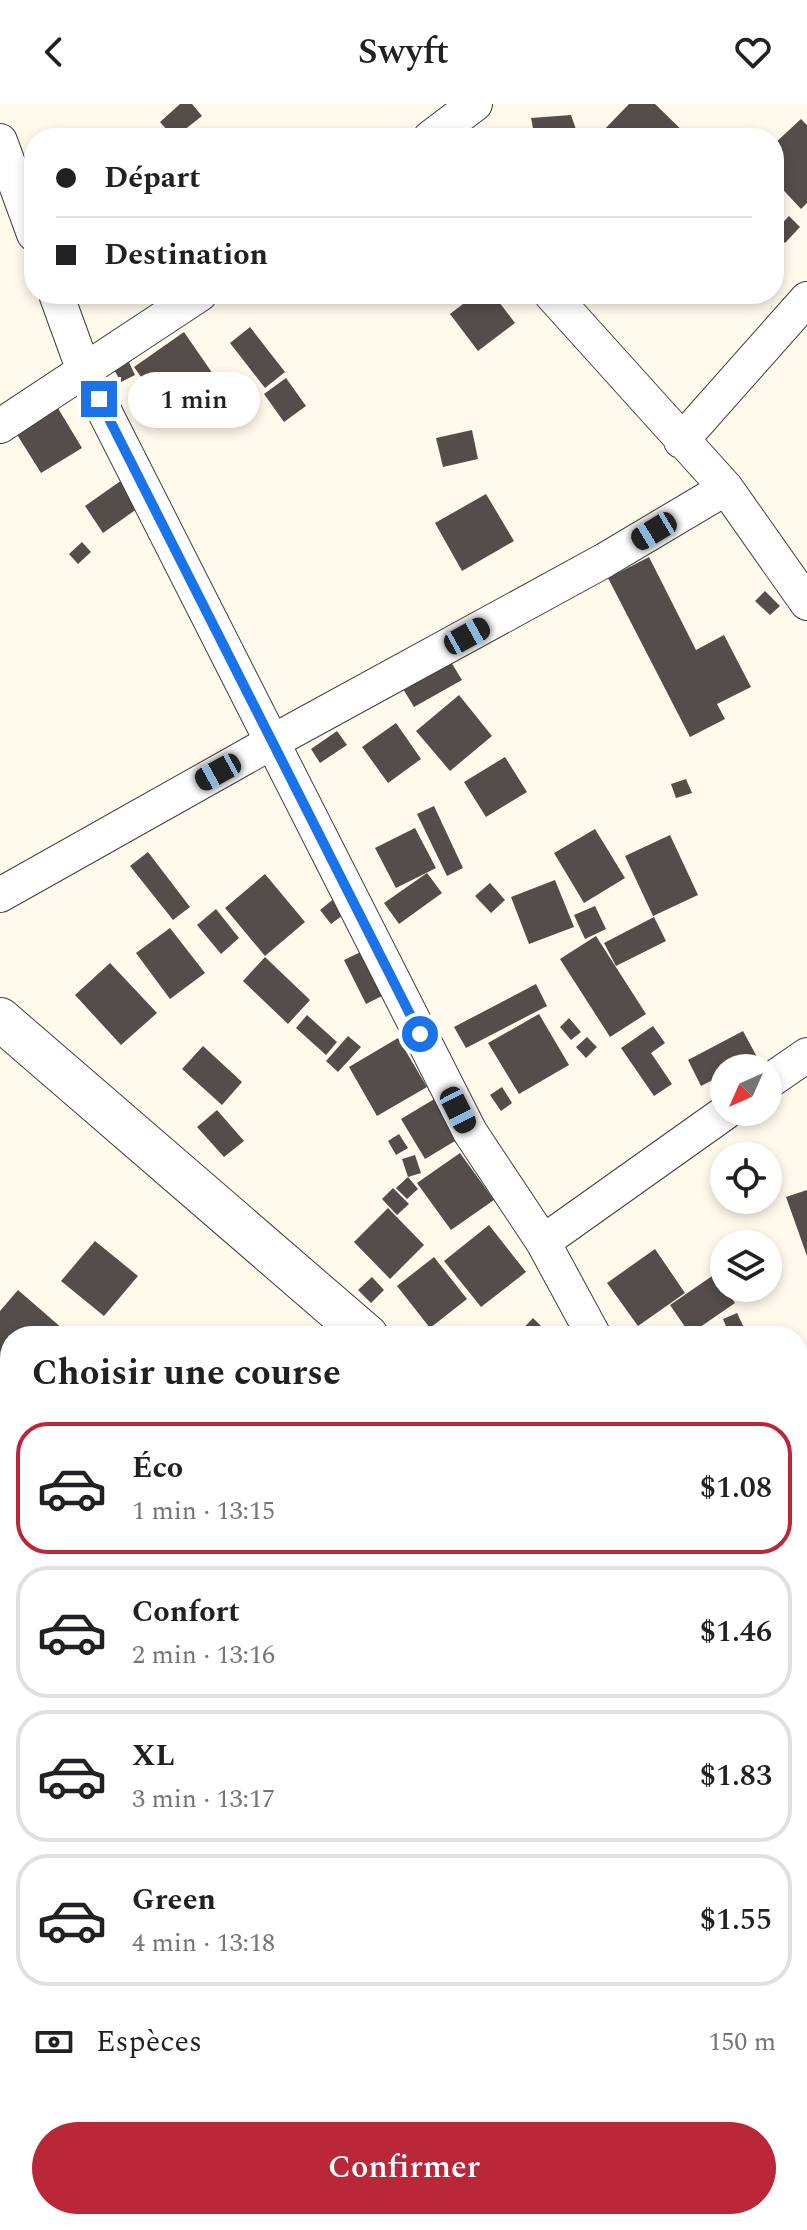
<!DOCTYPE html>
<html lang="fr">
<head>
<meta charset="utf-8">
<style>
	:root { --surface:#fff; --page:#f6f6f6; --text:#202124; --muted:#757577; --line:#e0e0e0; --accent:#ba2738 }
	body { margin:0; font-family:Spectral,serif; background:var(--page); color:var(--text); height:100vh; display:flex; flex-direction:column; font-size:30px; white-space:nowrap }
	* { box-sizing:border-box; margin:0 }
	p { font-size:26px; color:var(--muted) }
	.icon { flex:none; width:44px; height:44px; fill:none; stroke:currentColor; stroke-width:2; stroke-linecap:round; stroke-linejoin:round }
	.map { position:relative; flex:1; overflow:hidden }
	.panel { position:absolute; left:0px; top:1222px; width:808px; height:904px; display:flex; flex-direction:column; background:var(--surface); border-radius:32px 32px 0 0; box-shadow:0 4px 12px #0003 }
	.panel>* { flex:none }
	.hud { position:absolute; left:24px; top:24px; width:760px; height:176px; border-radius:32px; box-shadow:0 4px 12px #0003; display:grid; align-content:center; height:176px; padding:0 32px; background:var(--surface) }
	.needle { width:52px; rotate:225deg }
	.buttons { position:absolute; left:710px; top:950px; display:grid; gap:16px }
	.buttons a { display:grid; place-items:center; width:72px; height:72px; border-radius:50%; background:var(--surface); box-shadow:0 4px 12px #0003; font-size:40px }
	.end { position:absolute; width:36px; height:36px; margin:-18px; border:10px solid #1a73e8; background:#fff; box-shadow:0 0 0 4px #fff }
	.from { border-radius:50% }
	.bubble { position:absolute; height:56px; border-radius:28px; background:var(--surface); box-shadow:0 4px 12px #0003; font-size:26px; font-weight:600; line-height:56px; text-align:center }
	.car { position:absolute; width:24px; height:48px; margin:-24px -12px; border-radius:10px; box-shadow:0 0 6px 2px #0007; background:linear-gradient(#222 24%,#8ab4d8 0 40%,#222 0 76%,#8ab4d8 0 86%,#222 0) }
	.hud b { display:flex; align-items:center; gap:28px; height:76px; font-size:30px }
	.hud b+b { border-top:2px solid var(--line) }
	.hud i { width:20px; height:20px; background:var(--text) }
	ul { padding:0; list-style:none }
	li { display:flex; align-items:center; gap:24px; height:132px; margin:0 16px 12px; padding:0 16px; border:4px solid var(--line); border-radius:32px }
	li div { flex:1 }
	li b { display:block; font-size:30px }
	li em { font-style:normal; font-weight:600 }
	li.selected { border-color:var(--accent) }
	li>.icon { width:72px; height:72px; stroke-width:1.5 }
	h2 { padding:0 32px; font-size:36px; line-height:96px }
	.pay { display:flex; align-items:center; gap:20px; height:88px; padding:0 32px; font-size:30px }
	.pay p { margin-inline-start:auto }
	.cta { display:flex; gap:16px; margin-top:auto; padding:16px 32px }
	.cta a { flex:1; height:92px; border-radius:48px; background:var(--accent); color:#fff; font-size:32px; font-weight:600; line-height:92px; text-align:center }
	header { display:flex; justify-content:space-between; align-items:center; height:104px; padding:0 32px; background:var(--surface); font-size:36px; font-weight:600 }
	.map>svg:first-child { display:block }
	.building { fill:#554d49 }
	.lines { fill:none; stroke-linecap:round; stroke-linejoin:round }
	.minor-casing { stroke:#3f3f3f; stroke-width:36 }
	.tertiary-casing { stroke:#3f3f3f; stroke-width:44 }
	.minor { stroke:#fff; stroke-width:34 }
	.tertiary { stroke:#fff; stroke-width:42 }
	.route { stroke:#1a73e8; stroke-width:10 }
</style>
</head>
<body>
<header><svg class="icon" aria-label="back" viewBox="0 0 24 24"><path d="M15 5l-7 7 7 7"/></svg>Swyft<svg class="icon" aria-label="heart" viewBox="0 0 24 24"><path d="M12 20l-8-8c-3-5 5-10 8-4 3-6 11-1 8 4z"/></svg></header>
<div class="map">
<svg width="807" height="2126" viewBox="0 0 807 2126">
	<rect width="100%" height="100%" fill="#fffaec"/>
	<path class="building" d="M180 0H192L202 12 174 34 160 18Z
		M629 0H655L690 34H604L600 30Z
		M571 11 579 34H535L531 14Z
		M801 15 807 21V99L801 105 774 76V40Z
		M789 112 800 123 785 139 774 128Z
		M476 190H493L515 219 478 247 450 210Z
		M250 223 285 268 265 284 230 239Z
		M184 228 215 273 166 308 134 263Z
		M127 254 135 271 121 278 112 262Z
		M286 274 306 302 284 318 264 290Z
		M53 296 82 344 41 369 11 321Z
		M472 326 478 355 443 363 436 334Z
		M122 376 141 402 103 429 85 402Z
		M486 390 514 437 462 467 435 419Z
		M82 438 91 448 78 460 69 450Z
		M649 453 696 546 724 531 751 583 717 600 725 615 690 633 608 474Z
		M765 487 780 502 770 511 755 497Z
		M451 558 462 576 414 603 403 585Z
		M459 591 492 632 450 667 416 627Z
		M396 619 421 655 388 679 362 643Z
		M337 627 347 641 320 659 311 645Z
		M505 653 527 688 486 713 464 678Z
		M686 675 692 689 676 694 671 680Z
		M434 702 463 764 447 772 417 710Z
		M415 724 436 764 396 784 375 744Z
		M595 725 625 774 584 799 554 749Z
		M670 731 698 791 653 812 625 752Z
		M148 748 190 803 173 816 130 762Z
		M427 769 442 789 399 820 384 799Z
		M265 770 305 818 265 852 225 804Z
		M555 776 574 823 529 840 511 793Z
		M490 779 505 796 491 809 475 792Z
		M336 793 347 808 331 820 320 806Z
		M595 802 606 825 585 835 574 811Z
		M216 805 239 834 221 850 197 821Z
		M654 813 666 837 616 862 604 839Z
		M170 824 205 869 170 895 136 849Z
		M596 832 646 910 610 933 560 855Z
		M369 844 390 888 366 900 344 856Z
		M265 853 310 896 288 920 243 877Z
		M110 859 157 909 121 941 75 891Z
		M536 880 547 902 466 944 454 923Z
		M539 910 569 961 519 990 488 939Z
		M307 911 337 938 326 951 296 924Z
		M569 914 581 928 571 936 560 923Z
		M653 922 665 939 651 949 672 980 654 992 621 944Z
		M743 927 757 953 736 964H724V970L701 982 688 956Z
		M348 932 361 943 338 968 326 957Z
		M587 933 597 943 586 954 576 943Z
		M398 934 427 983 377 1012 349 963Z
		M203 942 242 978 222 1001 182 965Z
		M502 983 512 999 501 1007 490 991Z
		M441 991 465 1031 425 1055 401 1015Z
		M217 1006 244 1037 224 1053 197 1023Z
		M399 1030 408 1044 396 1051 388 1037Z
		M460 1049 494 1096 451 1126 417 1079Z
		M415 1051 421 1069 408 1073 402 1055Z
		M408 1073 418 1085 407 1095 396 1084Z
		M393 1084 409 1100 397 1111 382 1095Z
		M807 1086V1152L786 1093Z
		M388 1104 424 1141 390 1175 354 1138Z
		M489 1121 526 1168 481 1203 444 1157Z
		M95 1137 138 1172 104 1212 61 1177Z
		M655 1145 685 1189 638 1222 607 1179Z
		M434 1153 467 1195 430 1224 397 1182Z
		M715 1170 735 1199 690 1230 670 1201Z
		M372 1173 384 1186 371 1199 358 1186Z
		M18 1186 71 1232H10V1270L0 1261V1207Z
		M737 1209 747 1230 730 1232 723 1215Z
		M533 1214 551 1232H516Z
		M770 1222 773 1232H751L750 1227Z
		M798 1467 807 1479V1559L798 1547Z
		M798 1887 807 1896V1934L798 1943Z
		M484 2116H508L515 2121 512 2126H489L480 2121Z
		M514 2116H545L543 2124Z
		M634 2116H694L691 2126H630Z
		M710 2116H759L770 2120 767 2126H706Z"/>
	<g class="lines">
		<g class="minor-casing">
			<path id="minor" d="M430 34 475 0
				M0 37 34 130
				M56 190 84 267 470 1028 543 1138 594 1232
				M551 190 726 384 807 499
				M0 322 200 190
				M681 337 807 195
				M0 791 272 638 605 456 726 384
				M768 978 807 951
				M543 1138 726 1008
				M798 1431 807 1424
				M798 2084 807 2053
				M786 2126 789 2116"/>
		</g>
		<g class="tertiary-casing">
			<path id="tertiary" d="M0 915 367 1232
				M798 1683 807 1694"/>
		</g>
		<use href="#minor" class="minor"/>
		<use href="#tertiary" class="tertiary"/>
	</g>
	<g class="lines">
		<path class="route" d="M99 295 420 930"/>
	</g>
</svg>
<div class="buttons">
<a><svg class="needle" viewBox="-14 -14 28 28"><path d="M0-13l5 13h-10z" fill="#e53935"/><path d="M0 13l5-13h-10z" fill="#757577"/></svg></a>
<a><svg class="icon" aria-label="locate" viewBox="0 0 24 24"><circle cx="12" cy="12" r="6"/><path d="M12 2v4M12 18v4M2 12h4M18 12h4"/></svg></a>
<a><svg class="icon" aria-label="layers" viewBox="0 0 24 24"><path d="M12 4l9 5-9 5-9-5zM3 14l9 5 9-5"/></svg></a>
</div>
<i class="end from" style="left:420px;top:930px"></i>
<i class="end" style="left:99px;top:295px"></i>
<div class="bubble" style="left:128px;top:268px;width:132px">1 min</div>
<i class="car" style="left:654px;top:427px;rotate:239deg"></i>
<i class="car" style="left:467px;top:532px;rotate:61deg"></i>
<i class="car" style="left:218px;top:668px;rotate:241deg"></i>
<i class="car" style="left:458px;top:1006px;rotate:153deg"></i>
<div class="hud">
<b><i class="from"></i>Départ</b>
<b><i></i>Destination</b>
</div>
<section class="panel">
<h2>Choisir une course</h2>
<ul>
<li class="selected"><svg class="icon" aria-label="car" viewBox="0 0 24 24"><path d="M5 17H2v-5l4-1 3-4h7l3 4 3 1v5h-3M9 17h6M6 11h13"/><circle cx="7" cy="17" r="2"/><circle cx="17" cy="17" r="2"/></svg><div><b>Éco</b><p>1 min · 13:15</p></div><em>$1.08</em></li>
<li><svg class="icon" aria-label="car" viewBox="0 0 24 24"><path d="M5 17H2v-5l4-1 3-4h7l3 4 3 1v5h-3M9 17h6M6 11h13"/><circle cx="7" cy="17" r="2"/><circle cx="17" cy="17" r="2"/></svg><div><b>Confort</b><p>2 min · 13:16</p></div><em>$1.46</em></li>
<li><svg class="icon" aria-label="car" viewBox="0 0 24 24"><path d="M5 17H2v-5l4-1 3-4h7l3 4 3 1v5h-3M9 17h6M6 11h13"/><circle cx="7" cy="17" r="2"/><circle cx="17" cy="17" r="2"/></svg><div><b>XL</b><p>3 min · 13:17</p></div><em>$1.83</em></li>
<li><svg class="icon" aria-label="car" viewBox="0 0 24 24"><path d="M5 17H2v-5l4-1 3-4h7l3 4 3 1v5h-3M9 17h6M6 11h13"/><circle cx="7" cy="17" r="2"/><circle cx="17" cy="17" r="2"/></svg><div><b>Green</b><p>4 min · 13:18</p></div><em>$1.55</em></li>
</ul>
<div class="pay"><svg class="icon" aria-label="cash" viewBox="0 0 24 24"><path d="M3 7h18v10H3z"/><circle cx="12" cy="12" r="2"/></svg>Espèces<p>150 m</p></div>
<div class="cta"><a>Confirmer</a></div>
</section>
</div>
</body>
</html>
